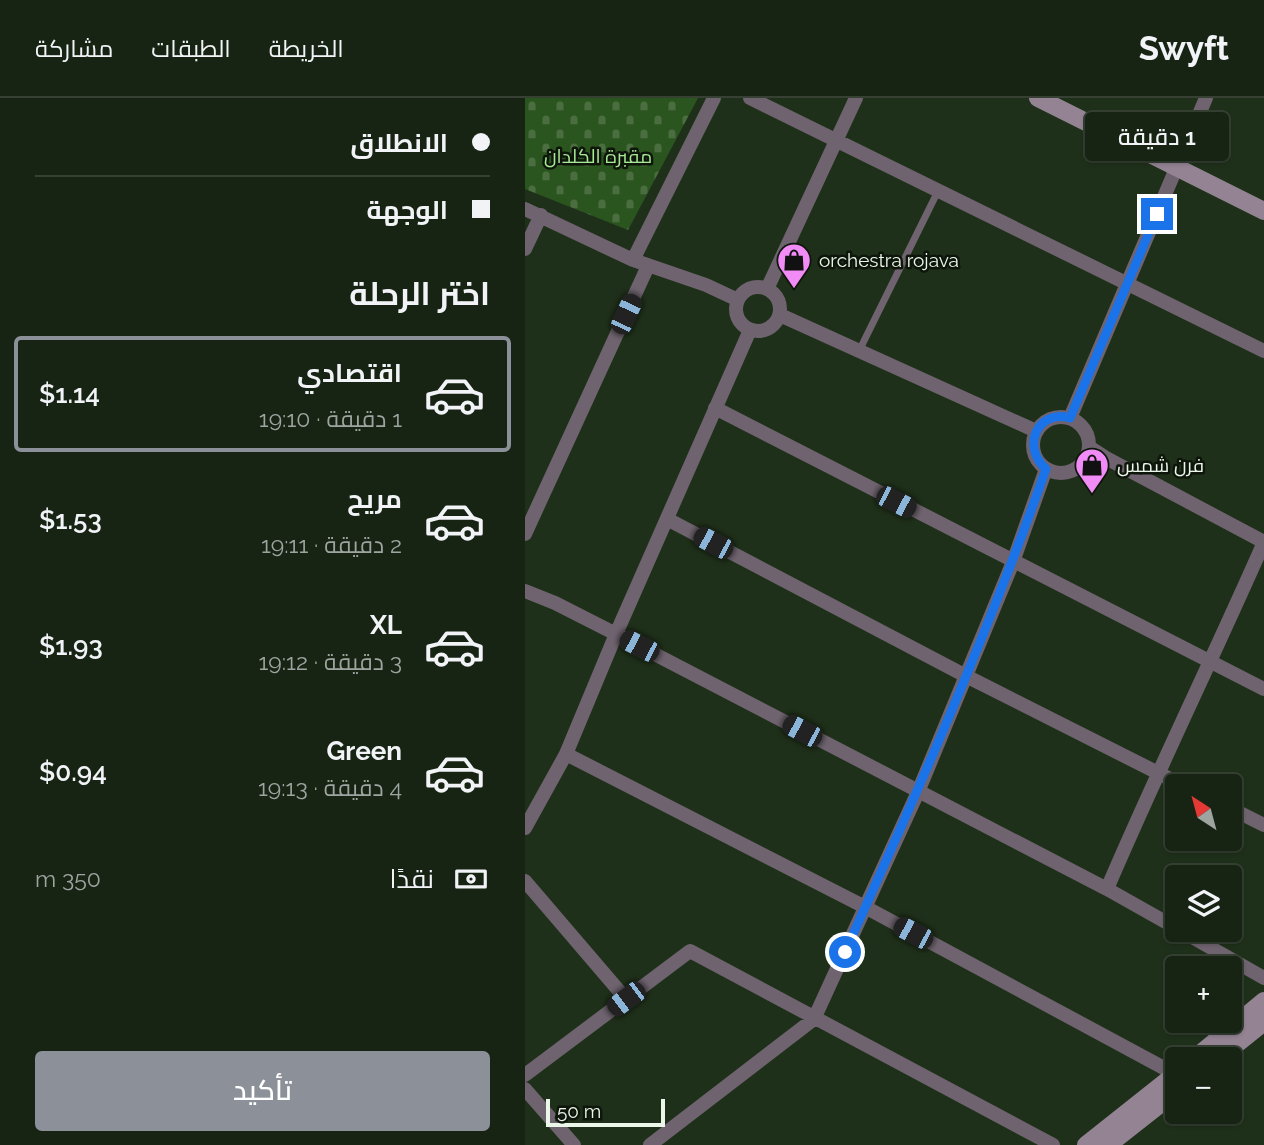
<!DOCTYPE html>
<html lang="ar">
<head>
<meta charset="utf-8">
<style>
	:root { --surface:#172414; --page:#243022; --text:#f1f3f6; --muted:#9ea4a0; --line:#364134; --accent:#8c9099 }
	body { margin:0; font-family:Raleway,Cairo,sans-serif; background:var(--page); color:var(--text); direction:rtl; height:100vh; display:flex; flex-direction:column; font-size:26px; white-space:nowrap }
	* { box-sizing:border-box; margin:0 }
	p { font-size:23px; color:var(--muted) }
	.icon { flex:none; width:38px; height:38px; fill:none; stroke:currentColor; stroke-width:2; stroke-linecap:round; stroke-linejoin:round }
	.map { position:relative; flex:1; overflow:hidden; direction:ltr }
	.sheet { display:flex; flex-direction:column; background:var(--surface); width:525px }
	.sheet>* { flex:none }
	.hud { display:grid; align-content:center; height:154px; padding:0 35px; background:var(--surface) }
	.needle { width:46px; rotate:324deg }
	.fabs { position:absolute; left:640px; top:676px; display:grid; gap:14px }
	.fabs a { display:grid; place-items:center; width:77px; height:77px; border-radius:7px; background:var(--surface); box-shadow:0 2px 5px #0004,0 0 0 2px var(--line); font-size:35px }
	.scale { position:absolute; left:21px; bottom:18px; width:119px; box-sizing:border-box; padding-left:7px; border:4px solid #ebf7e8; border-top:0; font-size:19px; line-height:24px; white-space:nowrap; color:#ebf7e8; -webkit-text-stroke:5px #0e160c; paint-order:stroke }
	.end { position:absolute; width:32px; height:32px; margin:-16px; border:9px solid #1a73e8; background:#fff; box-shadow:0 0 0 4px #fff }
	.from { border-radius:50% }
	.bubble { position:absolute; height:49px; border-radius:7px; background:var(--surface); box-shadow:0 2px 5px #0004,0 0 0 2px var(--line); font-size:23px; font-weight:600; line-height:49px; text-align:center; direction:rtl }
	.car { position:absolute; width:21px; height:42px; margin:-21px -10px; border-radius:9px; box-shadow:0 0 5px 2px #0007; background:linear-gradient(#222 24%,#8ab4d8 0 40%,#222 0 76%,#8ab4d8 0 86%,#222 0) }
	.hud b { display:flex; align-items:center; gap:24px; height:66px; font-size:26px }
	.hud b+b { border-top:2px solid var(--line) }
	.hud i { width:18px; height:18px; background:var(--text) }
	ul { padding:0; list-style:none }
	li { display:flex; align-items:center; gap:21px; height:116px; margin:0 14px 10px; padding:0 21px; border:4px solid transparent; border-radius:7px }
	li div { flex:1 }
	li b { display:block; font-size:26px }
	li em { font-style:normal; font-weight:600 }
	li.active { border-color:var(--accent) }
	li>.icon { width:63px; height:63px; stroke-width:1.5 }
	h2 { padding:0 35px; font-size:32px; line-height:84px }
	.pay { display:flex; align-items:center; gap:18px; height:77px; padding:0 35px; font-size:26px }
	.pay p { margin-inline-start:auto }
	.button { display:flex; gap:14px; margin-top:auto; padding:14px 35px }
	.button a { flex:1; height:80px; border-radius:7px; background:var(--accent); color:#fff; font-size:28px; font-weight:600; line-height:80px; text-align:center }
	header { display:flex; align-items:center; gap:42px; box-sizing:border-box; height:98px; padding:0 35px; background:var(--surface); border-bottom:2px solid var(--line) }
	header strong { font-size:33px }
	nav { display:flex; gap:38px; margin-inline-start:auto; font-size:24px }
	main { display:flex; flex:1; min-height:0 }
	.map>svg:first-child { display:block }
	.cemetery { fill:url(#cemetery-stones) }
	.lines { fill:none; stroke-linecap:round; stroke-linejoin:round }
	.lane { stroke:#6e636e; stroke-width:7 }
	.street { stroke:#6e636e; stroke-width:14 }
	.secondary { stroke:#938393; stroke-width:18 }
	.route { stroke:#1a73e8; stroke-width:9 }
	.labels { text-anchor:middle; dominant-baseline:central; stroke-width:5; stroke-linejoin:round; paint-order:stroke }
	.park-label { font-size:19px; fill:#a7e994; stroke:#0e160c }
	.poi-label { font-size:19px; fill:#ebf7e8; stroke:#0e160c; text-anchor:start }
</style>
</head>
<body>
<header>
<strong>Swyft</strong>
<nav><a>الخريطة</a><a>الطبقات</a><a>مشاركة</a></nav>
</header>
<main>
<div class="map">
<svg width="739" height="1047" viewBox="0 0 739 1047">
	<defs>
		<pattern id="cemetery-stones" width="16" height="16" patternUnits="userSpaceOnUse" patternTransform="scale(1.75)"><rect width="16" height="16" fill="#2b551f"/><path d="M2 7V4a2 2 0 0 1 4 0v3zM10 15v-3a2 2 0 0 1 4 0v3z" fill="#4a6e40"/></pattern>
	</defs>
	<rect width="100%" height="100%" fill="#1f301a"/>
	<path class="cemetery" d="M0 0H173L103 132 0 91Z"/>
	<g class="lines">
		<path class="lane" d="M335 251 413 93"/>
		<path class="street" d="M225 0 739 253
			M0 111 108 162 181 187 213 202
			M0 151 16 117
			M108 162 189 0
			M211 211a22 22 0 1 1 44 0a22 22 0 1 1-44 0Z
			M242 191 331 0
			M255 217 511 333
			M190 310 739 591
			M508 347a28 28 0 1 1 56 0a28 28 0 1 1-56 0Z
			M545 320 681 0
			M564 349 581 360 739 444
			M142 421 441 578 659 688
			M0 436 123 168
			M0 493 30 505 91 536 582 791 653 831
			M41 656 340 809 650 976
			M705 710 739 727
			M0 730 41 656 91 536 225 232
			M0 783 101 901
			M582 791C632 674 688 560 739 444
			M653 831 739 880
			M0 977 165 853 528 1047
			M0 991 49 1047
			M125 1047 289 921 393 694 488 464 521 371"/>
		<path class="secondary" d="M513 0 739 113
			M669 961 739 903
			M693 961 739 924
			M561 1047 653 974
			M583 1047 653 992"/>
	</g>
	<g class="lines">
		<path class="route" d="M320 854C392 695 463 536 521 371 496 349 512 311 545 320L632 116"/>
	</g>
	<defs>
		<g id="shop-pin" transform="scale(1.75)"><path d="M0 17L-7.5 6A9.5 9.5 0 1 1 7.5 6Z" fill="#f18bf5" stroke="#0e160c"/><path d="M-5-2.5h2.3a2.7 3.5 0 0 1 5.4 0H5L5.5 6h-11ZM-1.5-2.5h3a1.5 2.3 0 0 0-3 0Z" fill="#111"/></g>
	</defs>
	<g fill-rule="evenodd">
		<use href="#shop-pin" x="269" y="162"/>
		<use href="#shop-pin" x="567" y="367"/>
	</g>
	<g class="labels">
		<g class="park-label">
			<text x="73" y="58">مقبرة الكلدان</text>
		</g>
		<g class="poi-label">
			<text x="294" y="162">orchestra rojava</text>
			<text x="592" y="367">فرن شمس</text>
		</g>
	</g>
</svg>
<div class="fabs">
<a><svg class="needle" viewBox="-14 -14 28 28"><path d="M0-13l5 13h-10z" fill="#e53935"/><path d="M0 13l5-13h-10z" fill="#9ea4a0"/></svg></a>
<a><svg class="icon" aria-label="layers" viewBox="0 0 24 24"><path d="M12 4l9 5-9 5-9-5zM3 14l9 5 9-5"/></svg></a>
<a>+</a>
<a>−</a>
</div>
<div class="scale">50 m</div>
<i class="end from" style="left:320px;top:854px"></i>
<i class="end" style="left:632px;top:116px"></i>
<div class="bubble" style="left:560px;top:14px;width:144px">1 دقيقة</div>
<i class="car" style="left:101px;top:216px;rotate:25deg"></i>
<i class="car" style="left:371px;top:404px;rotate:117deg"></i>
<i class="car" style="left:188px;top:445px;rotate:298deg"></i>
<i class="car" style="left:114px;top:548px;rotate:297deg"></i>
<i class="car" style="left:277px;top:633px;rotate:298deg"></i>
<i class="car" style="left:388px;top:835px;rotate:298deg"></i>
<i class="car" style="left:101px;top:901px;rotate:233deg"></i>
</div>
<section class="sheet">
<div class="hud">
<b><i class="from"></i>الانطلاق</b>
<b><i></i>الوجهة</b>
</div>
<h2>اختر الرحلة</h2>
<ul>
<li class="active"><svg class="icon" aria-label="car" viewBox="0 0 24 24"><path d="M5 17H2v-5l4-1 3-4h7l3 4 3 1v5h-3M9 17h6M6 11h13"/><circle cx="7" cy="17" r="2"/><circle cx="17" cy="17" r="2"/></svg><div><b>اقتصادي</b><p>1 دقيقة · 19:10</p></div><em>$1.14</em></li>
<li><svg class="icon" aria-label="car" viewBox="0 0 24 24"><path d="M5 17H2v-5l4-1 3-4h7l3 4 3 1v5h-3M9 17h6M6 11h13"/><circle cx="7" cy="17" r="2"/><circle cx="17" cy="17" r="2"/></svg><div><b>مريح</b><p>2 دقيقة · 19:11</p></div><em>$1.53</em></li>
<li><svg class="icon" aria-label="car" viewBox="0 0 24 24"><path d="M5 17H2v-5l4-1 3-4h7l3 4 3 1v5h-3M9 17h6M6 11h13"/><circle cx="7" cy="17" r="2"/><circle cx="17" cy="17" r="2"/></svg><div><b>XL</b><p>3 دقيقة · 19:12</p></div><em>$1.93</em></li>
<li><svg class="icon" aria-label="car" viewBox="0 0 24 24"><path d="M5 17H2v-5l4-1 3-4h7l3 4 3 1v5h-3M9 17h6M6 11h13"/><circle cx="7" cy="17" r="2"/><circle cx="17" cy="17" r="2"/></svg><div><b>Green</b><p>4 دقيقة · 19:13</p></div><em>$0.94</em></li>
</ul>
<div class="pay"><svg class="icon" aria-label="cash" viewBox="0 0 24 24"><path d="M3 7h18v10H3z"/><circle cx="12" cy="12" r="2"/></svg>نقدًا<p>350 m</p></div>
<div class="button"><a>تأكيد</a></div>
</section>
</main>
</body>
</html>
